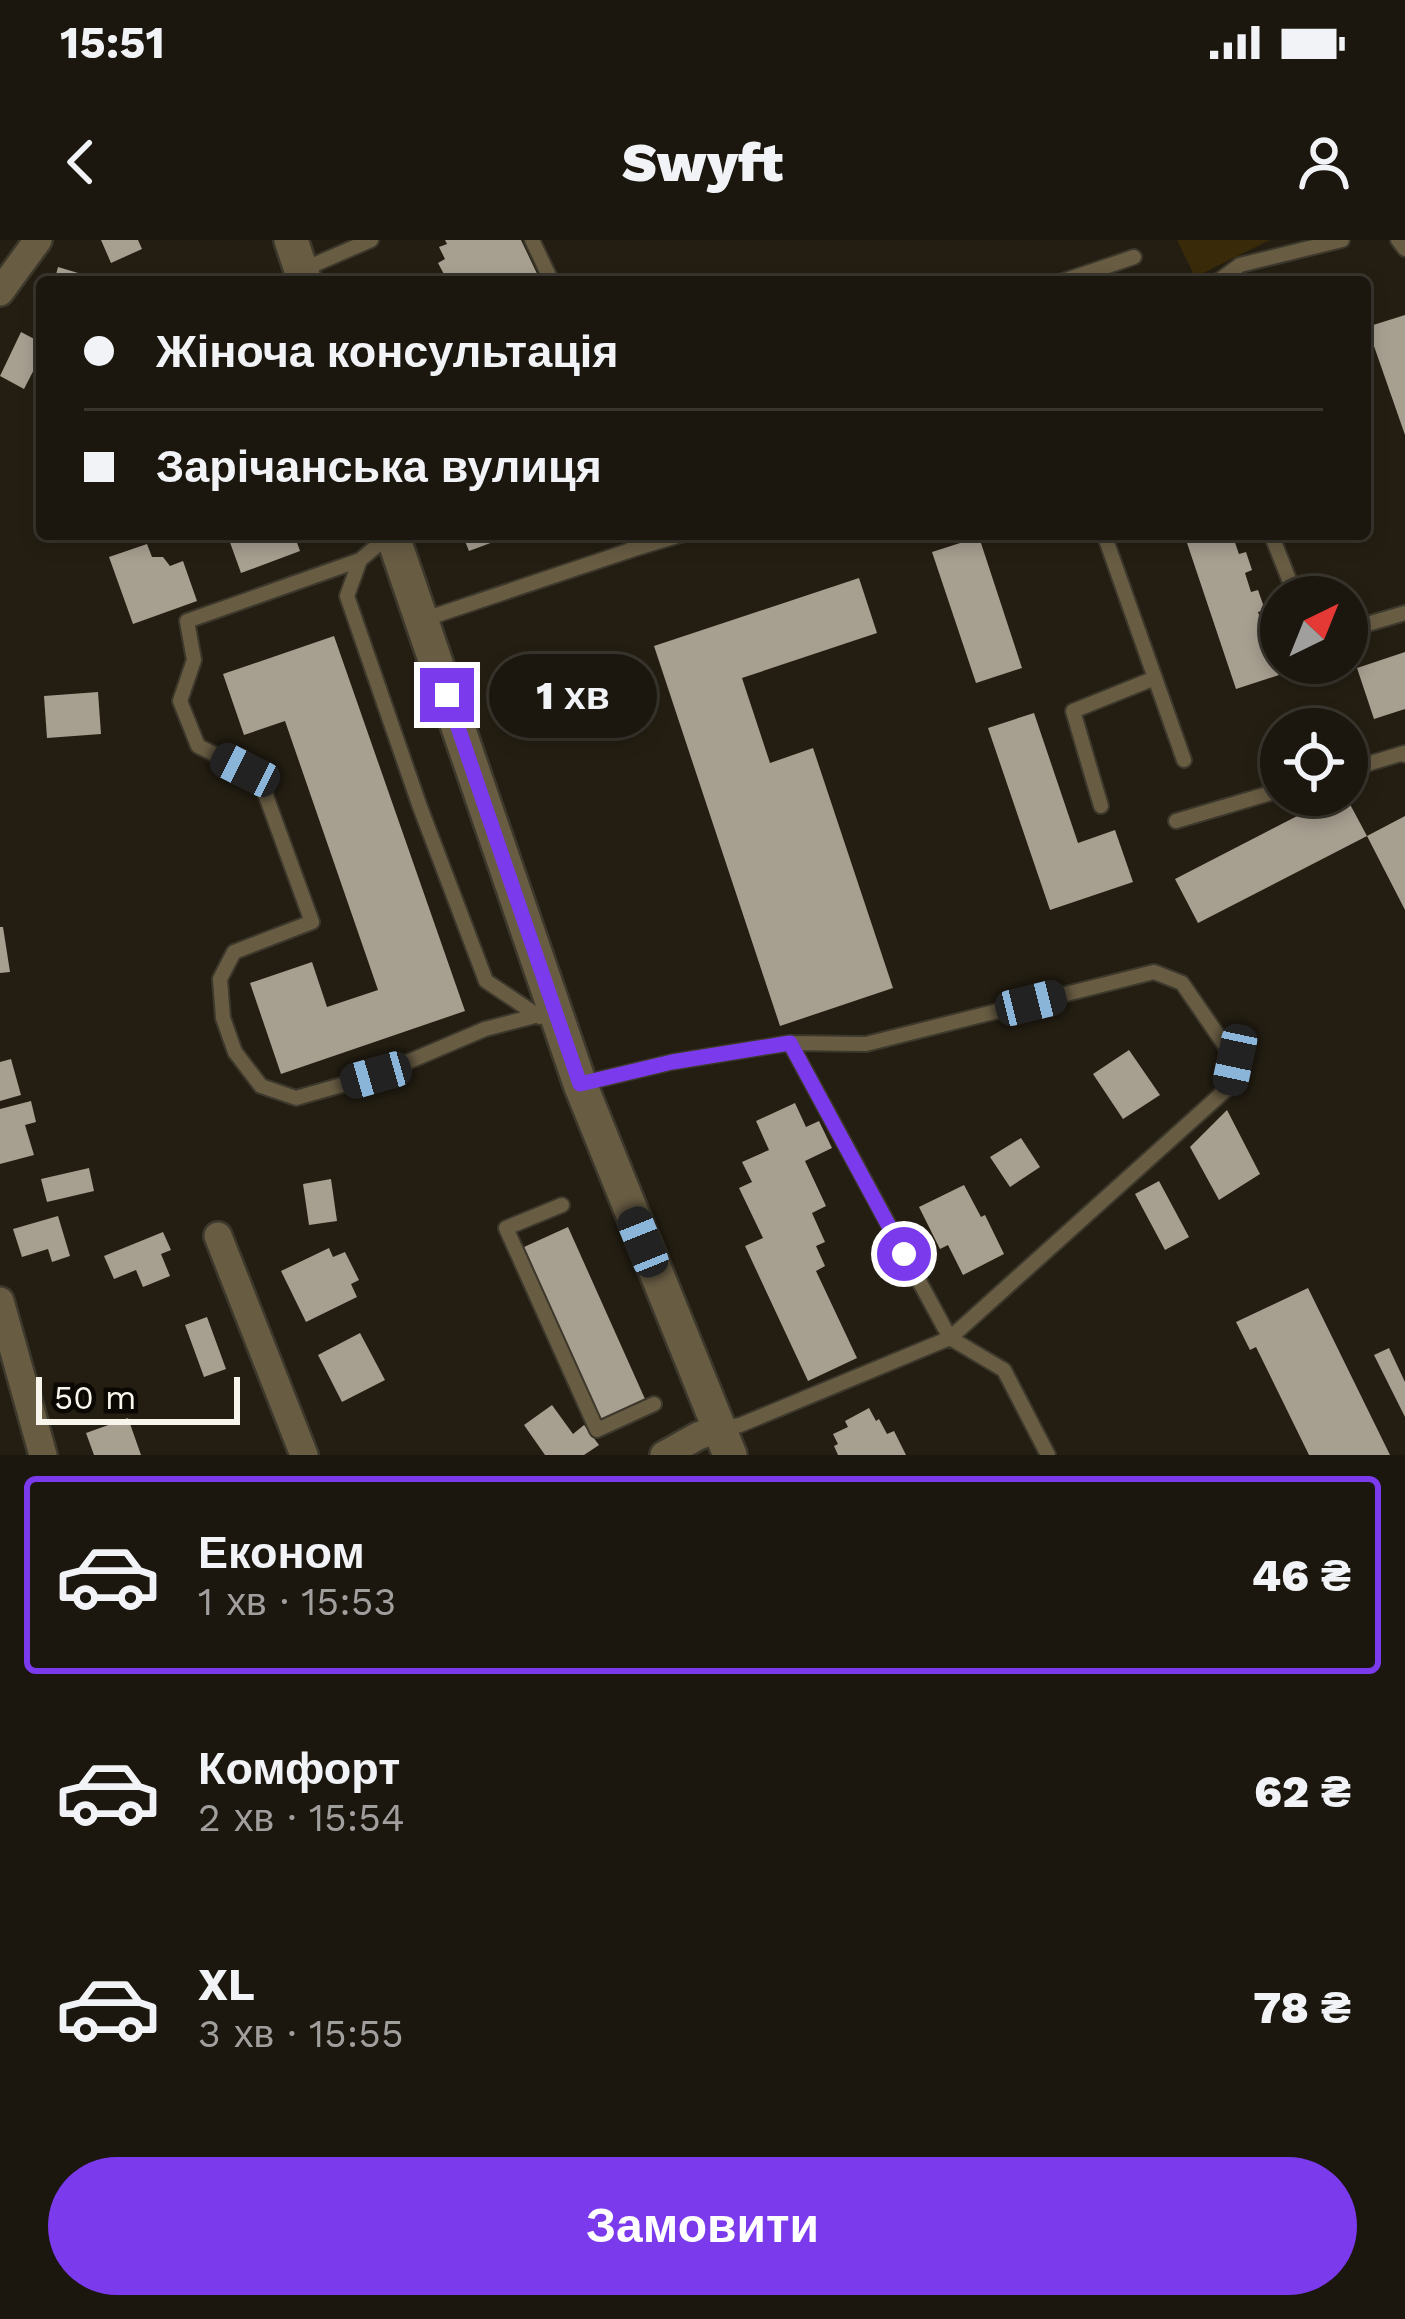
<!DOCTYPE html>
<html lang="uk">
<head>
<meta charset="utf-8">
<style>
	:root { --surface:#1b160e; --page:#28231c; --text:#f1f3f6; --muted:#a09f9e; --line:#39352e; --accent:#7c3aed }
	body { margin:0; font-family:"Work Sans",sans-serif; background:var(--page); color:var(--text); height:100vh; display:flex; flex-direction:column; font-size:45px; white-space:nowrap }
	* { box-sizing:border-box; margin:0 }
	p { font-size:39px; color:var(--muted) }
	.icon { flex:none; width:66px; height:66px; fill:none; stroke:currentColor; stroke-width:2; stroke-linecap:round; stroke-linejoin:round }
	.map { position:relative; height:1215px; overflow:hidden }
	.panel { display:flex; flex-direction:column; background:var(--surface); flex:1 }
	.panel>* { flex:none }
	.hud { position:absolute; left:36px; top:36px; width:1335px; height:264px; border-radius:12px; box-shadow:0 6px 18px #0003,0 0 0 3px var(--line); display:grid; align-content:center; height:264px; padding:0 48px; background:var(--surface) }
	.needle { width:78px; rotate:43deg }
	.controls { position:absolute; left:1260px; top:336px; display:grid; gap:24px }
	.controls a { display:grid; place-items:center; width:108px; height:108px; border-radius:50%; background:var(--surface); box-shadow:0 6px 18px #0003,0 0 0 3px var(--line); font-size:60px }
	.scale { position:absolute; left:36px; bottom:30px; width:204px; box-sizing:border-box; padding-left:12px; border:6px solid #f8f5ec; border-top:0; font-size:33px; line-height:42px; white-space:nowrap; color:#f8f5ec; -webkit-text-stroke:9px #0b0804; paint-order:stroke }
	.end { position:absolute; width:54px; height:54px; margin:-27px; border:15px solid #7c3aed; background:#fff; box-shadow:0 0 0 6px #fff }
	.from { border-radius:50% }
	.bubble { position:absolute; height:84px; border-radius:42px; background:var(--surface); box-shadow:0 6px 18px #0003,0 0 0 3px var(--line); font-size:39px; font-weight:800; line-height:84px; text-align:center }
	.car { position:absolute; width:36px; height:72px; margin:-36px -18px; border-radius:15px; box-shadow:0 0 9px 3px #0007; background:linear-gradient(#222 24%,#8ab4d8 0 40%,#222 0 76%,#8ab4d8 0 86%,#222 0) }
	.hud b { display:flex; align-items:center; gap:42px; height:114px; font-size:45px }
	.hud b+b { border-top:3px solid var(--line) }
	.hud i { width:30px; height:30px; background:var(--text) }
	ul { padding:21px 0 0; list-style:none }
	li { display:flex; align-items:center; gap:36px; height:198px; margin:0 24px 18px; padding:0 24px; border:6px solid transparent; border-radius:12px }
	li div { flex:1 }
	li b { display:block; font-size:45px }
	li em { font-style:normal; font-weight:800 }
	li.on { border-color:var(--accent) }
	li>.icon { width:108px; height:108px; stroke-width:1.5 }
	.button { display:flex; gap:24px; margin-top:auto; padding:24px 48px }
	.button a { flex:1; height:138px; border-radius:72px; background:var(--accent); color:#fff; font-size:48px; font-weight:800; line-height:138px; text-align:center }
	.status { display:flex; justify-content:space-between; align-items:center; height:84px; padding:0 60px; background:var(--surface); direction:ltr }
	.status svg { height:33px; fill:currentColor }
	header { display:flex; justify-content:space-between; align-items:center; height:156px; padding:0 48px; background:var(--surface); font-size:54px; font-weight:800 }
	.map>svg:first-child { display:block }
	.green { fill:#392b09 }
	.building { fill:#a79f90 }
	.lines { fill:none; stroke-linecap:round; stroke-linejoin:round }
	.service-casing { stroke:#3d382c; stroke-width:18 }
	.minor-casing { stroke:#3d382c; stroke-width:32 }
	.tertiary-casing { stroke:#3d382c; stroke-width:38 }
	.service { stroke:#685c43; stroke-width:14 }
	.minor { stroke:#685c43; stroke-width:27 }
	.tertiary { stroke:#685c43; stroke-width:33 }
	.route { stroke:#7c3aed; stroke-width:15 }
</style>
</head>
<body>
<div class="status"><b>15:51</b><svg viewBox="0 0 49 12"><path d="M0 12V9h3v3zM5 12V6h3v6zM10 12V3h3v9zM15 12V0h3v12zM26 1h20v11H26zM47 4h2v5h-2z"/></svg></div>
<header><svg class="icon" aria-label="back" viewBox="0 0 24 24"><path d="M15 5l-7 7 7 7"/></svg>Swyft<svg class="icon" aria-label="person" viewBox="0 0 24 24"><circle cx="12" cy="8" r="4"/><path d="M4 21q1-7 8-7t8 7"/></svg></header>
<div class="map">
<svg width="1405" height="1215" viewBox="0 0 1405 1215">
	<rect width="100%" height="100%" fill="#241e12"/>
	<path class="green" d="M1177 0H1270L1195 37Z"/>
	<path class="building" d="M101 0H138L142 9 111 23Z
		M445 0H521L541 42H439L446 38 438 23 445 19 439 7 447 4Z
		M58 27 105 41V42H54Z
		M1365 73 1370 86 1405 75V195L1368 89 1365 90Z
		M21 92 42 103V114L24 149 0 136Z
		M227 294H294L300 311 241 333Z
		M462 294H494L496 301 469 311Z
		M1184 294H1232L1239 314 1246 312 1252 330 1245 333 1251 352 1258 350 1265 370 1258 372 1279 435 1236 449Z
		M979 297 1022 428 976 443 932 312Z
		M147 304 152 317H163L170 326 183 321 197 361 133 384 109 317Z
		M859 338 877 393 742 438 770 523 813 508 893 748 780 786 654 406Z
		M334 396 465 771 281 834 250 743 312 722 327 767 378 750 285 481 244 495 223 434Z
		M1405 412V469L1374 479 1357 428Z
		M98 452 101 494 47 498 44 456Z
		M1034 473 1078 603 1115 590 1133 642 1050 670 988 488Z
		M1338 555H1345L1367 596 1198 683 1175 639Z
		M1405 576V670L1367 596Z
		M0 687H3L10 732 0 733Z
		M1129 810 1160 855 1123 879 1093 834Z
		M11 819 21 855 0 861V822Z
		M31 861 36 882 25 885 34 915 0 924V869Z
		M795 863 806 887 819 881 832 908 805 921 826 966 812 973 825 1002 816 1006 825 1026 816 1031 857 1118 808 1141 745 1006 763 998 739 948 752 942 742 922 769 910 756 881Z
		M1227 870 1260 934 1219 960 1190 907Z
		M1021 898 1040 927 1010 947 990 917Z
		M89 928 94 951 47 962 41 939Z
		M331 939 337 981 309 985 303 944Z
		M1159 941 1189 997 1165 1010 1135 954Z
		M964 945 981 977 985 975 1004 1014 963 1035 948 1005 940 1009 919 967Z
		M58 976 70 1016 52 1022 48 1009 22 1017 13 989Z
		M568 987 645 1159 601 1179 524 1007Z
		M163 992 171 1010 161 1014 170 1036 143 1047 136 1030 114 1039 104 1016Z
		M329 1008 333 1017 345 1012 359 1040 351 1044 357 1057 306 1082 281 1031Z
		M1308 1048 1390 1215H1309L1256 1107 1250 1110 1236 1082Z
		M207 1077 226 1129 204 1137 185 1085Z
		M360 1093 385 1140 342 1162 318 1115Z
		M1389 1108 1405 1142V1177L1374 1115Z
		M552 1165 573 1194 584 1185 599 1205 584 1215H545L524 1185Z
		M869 1168 876 1181 879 1179 887 1194 894 1191 906 1215H838L834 1206 838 1204 833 1194 848 1187 845 1181Z
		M128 1178 141 1215H94L86 1193Z"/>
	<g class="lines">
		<g class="service-casing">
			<path id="service" d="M532 0 552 42
				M1398 0 1405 9
				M304 29 371 0
				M1060 42 1134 17
				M1217 42 1240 25 1342 0
				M391 294 360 320 347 356 420 567 486 741 540 777
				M1104 294 1184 520
				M1271 294 1296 357
				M634 309 684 294
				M360 320 187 381 194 420 180 461 198 506 246 530 262 545 312 682 234 712 220 739 223 778 235 812 261 846 296 858 377 835 485 789 535 776
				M422 380 634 309 633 294
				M1347 390 1405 373
				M1347 530 1404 513 1405 515
				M1101 566 1073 471 1155 438
				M1176 581 1281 550
				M580 844 672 822 790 803 950 1098 1004 1130 1048 1215
				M562 965 506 988 597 1190 654 1164
				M723 1188 740 1185 950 1098 1229 847 1235 820 1182 743 1154 732 866 804 790 803"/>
		</g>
		<g class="minor-casing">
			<path id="minor" d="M0 52 38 0
				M218 996 304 1215
				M0 1061 43 1215
				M664 1215 698 1196 718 1189"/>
		</g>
		<g class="tertiary-casing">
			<path id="tertiary" d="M291 0 305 42
				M392 294 580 844 730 1215"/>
		</g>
		<use href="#service" class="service"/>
		<use href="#minor" class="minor"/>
		<use href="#tertiary" class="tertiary"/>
	</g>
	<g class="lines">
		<path class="route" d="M447 455 580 844 672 822 790 803 904 1014"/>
	</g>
</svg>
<div class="controls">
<a><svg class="needle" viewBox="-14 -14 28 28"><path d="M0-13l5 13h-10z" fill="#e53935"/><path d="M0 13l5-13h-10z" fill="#a09f9e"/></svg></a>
<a><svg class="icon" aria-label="locate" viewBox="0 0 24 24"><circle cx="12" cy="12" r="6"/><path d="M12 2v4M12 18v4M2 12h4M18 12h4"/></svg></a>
</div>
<div class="scale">50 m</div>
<i class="end from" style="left:904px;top:1014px"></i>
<i class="end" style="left:447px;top:455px"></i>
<div class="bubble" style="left:489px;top:414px;width:168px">1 хв</div>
<i class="car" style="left:245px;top:530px;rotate:297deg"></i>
<i class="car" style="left:1031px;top:763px;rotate:76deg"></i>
<i class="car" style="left:1235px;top:820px;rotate:192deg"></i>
<i class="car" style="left:376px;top:835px;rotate:254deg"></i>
<i class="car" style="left:643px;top:1002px;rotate:338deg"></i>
<div class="hud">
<b><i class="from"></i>Жіноча консультація</b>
<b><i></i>Зарічанська вулиця</b>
</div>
</div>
<section class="panel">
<ul>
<li class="on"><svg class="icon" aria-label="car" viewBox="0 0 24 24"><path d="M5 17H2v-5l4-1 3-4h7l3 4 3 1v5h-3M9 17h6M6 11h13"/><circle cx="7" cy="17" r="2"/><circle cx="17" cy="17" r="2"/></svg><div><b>Економ</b><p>1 хв · 15:53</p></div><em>46 ₴</em></li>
<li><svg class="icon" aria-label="car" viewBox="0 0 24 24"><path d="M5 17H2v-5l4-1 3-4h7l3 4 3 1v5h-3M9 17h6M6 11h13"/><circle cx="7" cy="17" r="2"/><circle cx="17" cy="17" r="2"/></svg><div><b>Комфорт</b><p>2 хв · 15:54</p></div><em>62 ₴</em></li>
<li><svg class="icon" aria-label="car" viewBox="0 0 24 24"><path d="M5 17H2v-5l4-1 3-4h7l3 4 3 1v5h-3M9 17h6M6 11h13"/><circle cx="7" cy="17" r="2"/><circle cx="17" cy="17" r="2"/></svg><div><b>XL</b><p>3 хв · 15:55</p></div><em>78 ₴</em></li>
</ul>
<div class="button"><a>Замовити</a></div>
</section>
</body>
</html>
